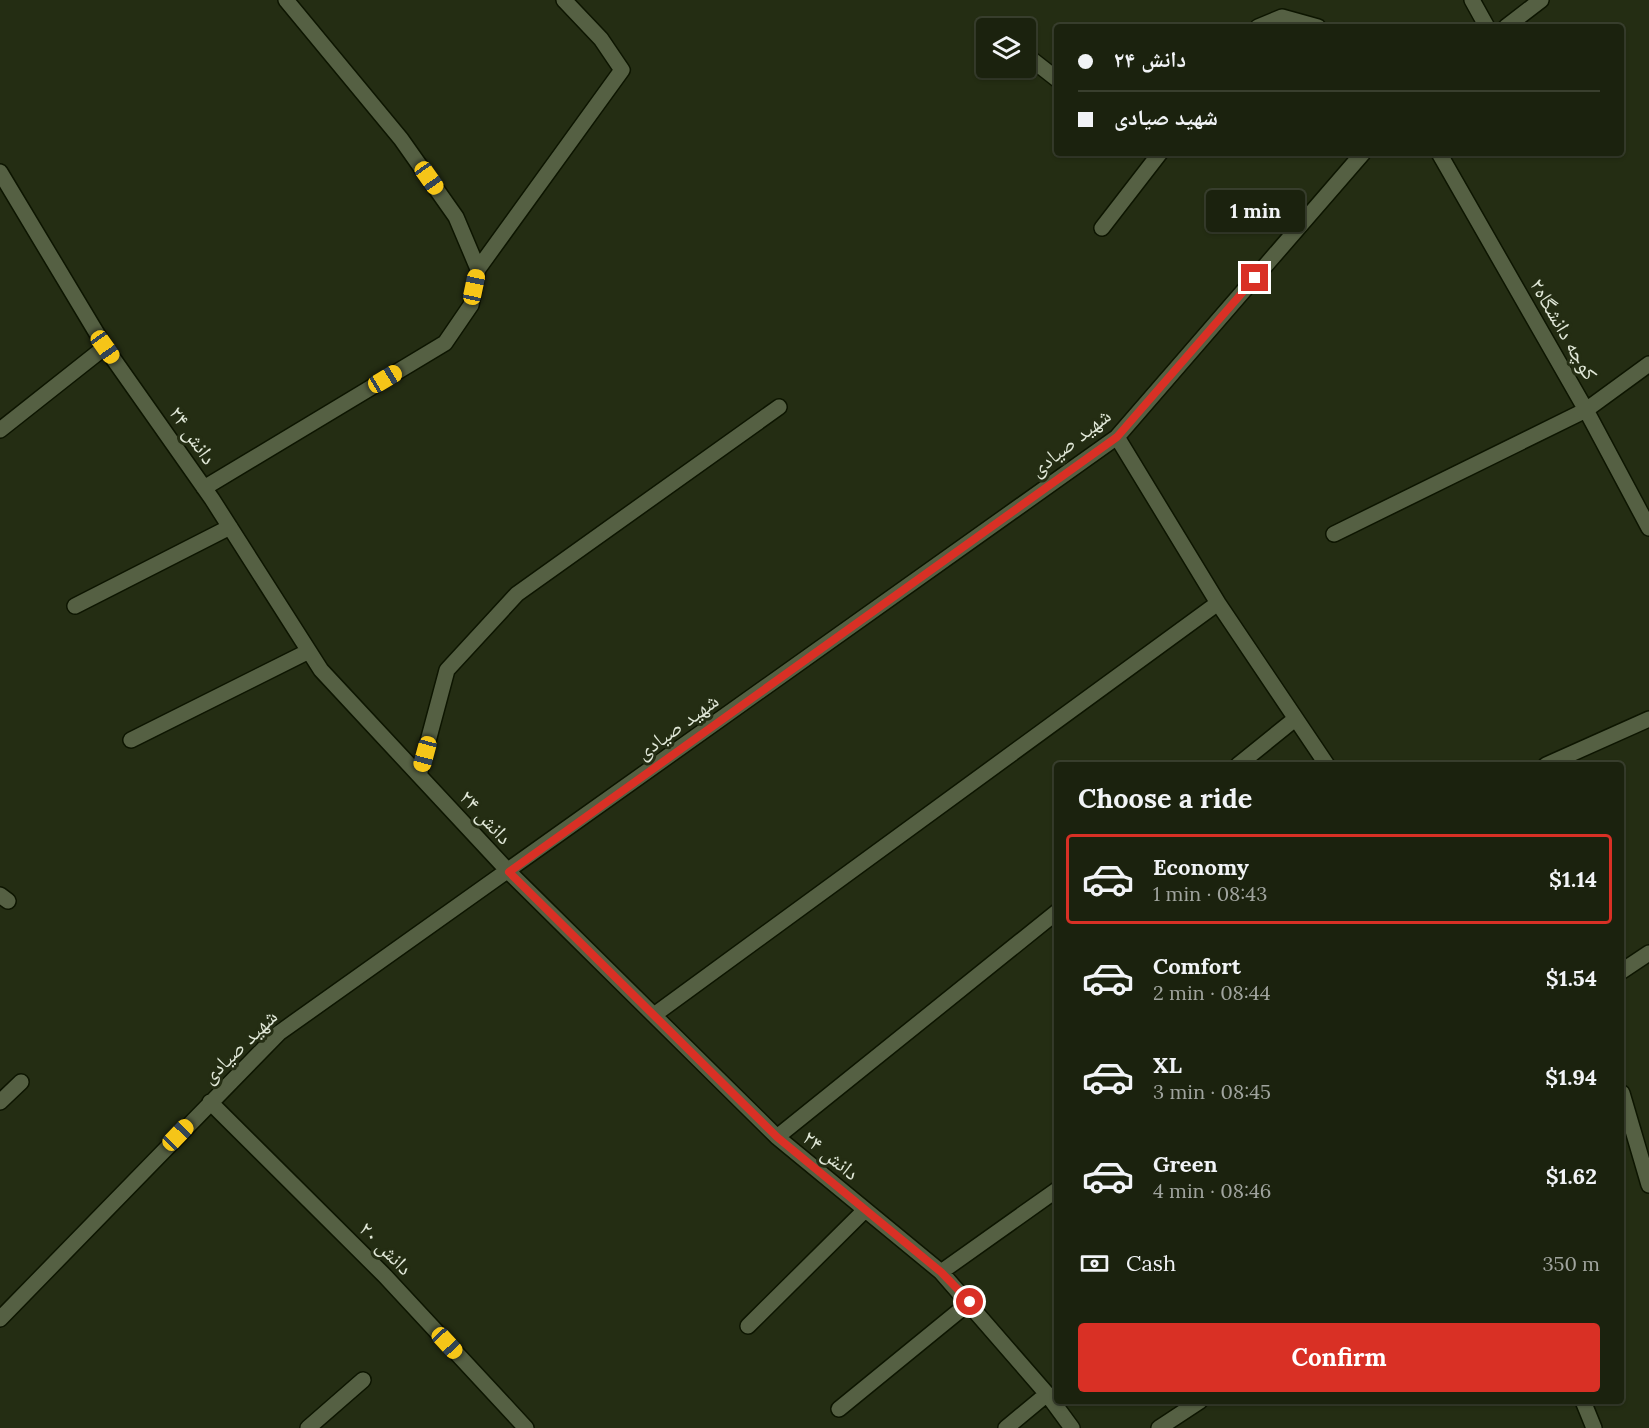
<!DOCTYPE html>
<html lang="en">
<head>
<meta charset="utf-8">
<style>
	:root { --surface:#1b220e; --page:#282f1c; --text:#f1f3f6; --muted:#a0a49e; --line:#393f2e; --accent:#d93025 }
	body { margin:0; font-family:Lora,"Noto Naskh Arabic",serif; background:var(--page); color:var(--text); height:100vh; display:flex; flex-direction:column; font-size:22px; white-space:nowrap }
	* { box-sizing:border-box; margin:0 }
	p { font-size:20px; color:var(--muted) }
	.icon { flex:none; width:33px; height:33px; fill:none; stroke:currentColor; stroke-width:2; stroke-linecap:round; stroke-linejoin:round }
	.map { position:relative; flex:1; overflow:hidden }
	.drawer { position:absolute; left:1054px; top:762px; width:570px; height:642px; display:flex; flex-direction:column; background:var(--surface); border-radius:6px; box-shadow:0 2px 4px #0004,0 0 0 2px var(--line) }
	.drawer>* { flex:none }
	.hud { position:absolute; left:1054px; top:24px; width:570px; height:132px; border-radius:6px; box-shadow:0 2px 4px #0004,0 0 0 2px var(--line); display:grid; align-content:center; height:132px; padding:0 24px; background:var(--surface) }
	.fabs { position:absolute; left:976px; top:18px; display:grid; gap:12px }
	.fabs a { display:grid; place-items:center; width:60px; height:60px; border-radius:6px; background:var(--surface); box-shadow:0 2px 4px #0004,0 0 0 2px var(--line); font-size:30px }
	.end { position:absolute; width:27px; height:27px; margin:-14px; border:8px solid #d93025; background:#fff; box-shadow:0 0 0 3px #fff }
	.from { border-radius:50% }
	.bubble { position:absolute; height:42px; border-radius:6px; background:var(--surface); box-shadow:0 2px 4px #0004,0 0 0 2px var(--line); font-size:20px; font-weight:700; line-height:42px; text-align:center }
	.car { position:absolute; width:18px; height:36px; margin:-18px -9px; border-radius:8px; box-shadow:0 0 4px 2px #0007; background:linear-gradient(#f5c518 24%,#345 0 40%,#f5c518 0 76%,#345 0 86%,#f5c518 0) }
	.hud b { display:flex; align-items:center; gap:21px; height:57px; font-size:22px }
	.hud b+b { border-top:2px solid var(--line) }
	.hud i { width:15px; height:15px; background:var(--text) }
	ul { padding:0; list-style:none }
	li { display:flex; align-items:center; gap:18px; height:90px; margin:0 12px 9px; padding:0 12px; border:3px solid transparent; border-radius:6px }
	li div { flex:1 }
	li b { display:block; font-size:22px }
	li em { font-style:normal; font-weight:700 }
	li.active { border-color:var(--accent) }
	li>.icon { width:54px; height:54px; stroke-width:1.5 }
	h2 { padding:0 24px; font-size:27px; line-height:72px }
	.pay { display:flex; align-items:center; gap:15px; height:66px; padding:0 24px; font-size:22px }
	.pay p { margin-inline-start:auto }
	.cta { display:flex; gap:12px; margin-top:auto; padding:12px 24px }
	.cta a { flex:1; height:69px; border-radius:6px; background:var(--accent); color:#fff; font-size:24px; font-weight:700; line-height:69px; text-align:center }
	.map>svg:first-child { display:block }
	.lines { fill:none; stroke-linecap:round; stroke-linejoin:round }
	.street-casing { stroke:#0d1500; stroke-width:18 }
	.street { stroke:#556043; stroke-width:15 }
	.route { stroke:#d93025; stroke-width:8 }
	.labels { text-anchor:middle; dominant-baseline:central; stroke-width:6; stroke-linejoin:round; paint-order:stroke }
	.street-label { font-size:21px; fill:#e1e8d8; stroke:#242d13 }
</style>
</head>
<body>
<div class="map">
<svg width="1649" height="1428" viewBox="0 0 1649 1428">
	<rect width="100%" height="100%" fill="#242d13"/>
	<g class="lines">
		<g class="street-casing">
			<path id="street" d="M1472 0 1487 27
				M1258 27 1282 17 1318 27
				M1506 27 1541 0
				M1026 55 1058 80
				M1439 153 1586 410 1649 528
				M0 172 105 347 212 499 321 670 509 872 777 1137 941 1272 1047 1394 1072 1428
				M1102 228 1160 153
				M478 269 622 70 601 39 564 0
				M0 430 105 347
				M1117 437 1218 603 1327 765
				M204 488 445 343 471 305 478 269 456 217 401 139 286 0
				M1334 534 1586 410 1649 364
				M75 606 230 527
				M131 740 309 651
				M1238 765 1295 719
				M1546 765 1649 719
				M419 775 447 670 517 594 779 407
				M0 895 8 901
				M1622 971 1649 953
				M654 1015 1218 603
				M1622 1093 1649 1185
				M0 1102 21 1082
				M210 1102 384 1275 526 1428
				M777 1137 1058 911
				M941 1272 1058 1189
				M0 1319 279 1033 1117 437 1363 153
				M748 1326 865 1210
				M1583 1401 1594 1428
				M839 1409 970 1302
				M308 1428 363 1380
				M1006 1428 1047 1394
				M1159 1428 1200 1401"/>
		</g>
		<use href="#street" class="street"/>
	</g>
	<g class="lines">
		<path class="route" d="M970 1302 941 1272 777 1137 509 872 1117 437 1255 278"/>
	</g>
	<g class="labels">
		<g class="street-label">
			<text transform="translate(1564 329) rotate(60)">کوچه دانشگاه۲</text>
			<text transform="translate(193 435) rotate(55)">دانش ۲۴</text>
			<text transform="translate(1070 442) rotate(-38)">شهید صیادی</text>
			<text transform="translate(677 726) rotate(-36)">شهید صیادی</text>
			<text transform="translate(486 817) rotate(47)">دانش ۲۴</text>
			<text transform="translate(239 1046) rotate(-44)">شهید صیادی</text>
			<text transform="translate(831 1155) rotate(39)">دانش ۲۴</text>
			<text transform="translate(386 1248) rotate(45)">دانش ۲۰</text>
		</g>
	</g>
</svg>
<div class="fabs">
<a><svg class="icon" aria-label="layers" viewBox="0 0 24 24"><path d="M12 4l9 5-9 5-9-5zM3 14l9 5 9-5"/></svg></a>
</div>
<i class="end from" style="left:970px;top:1302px"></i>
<i class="end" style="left:1255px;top:278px"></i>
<div class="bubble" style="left:1206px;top:190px;width:99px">1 min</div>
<i class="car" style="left:429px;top:178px;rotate:145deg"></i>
<i class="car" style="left:474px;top:287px;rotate:12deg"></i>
<i class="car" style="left:105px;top:347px;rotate:145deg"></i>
<i class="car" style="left:385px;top:379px;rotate:59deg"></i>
<i class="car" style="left:425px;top:754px;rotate:195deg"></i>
<i class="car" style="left:178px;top:1135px;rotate:44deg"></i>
<i class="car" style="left:447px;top:1343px;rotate:137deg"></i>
<div class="hud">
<b><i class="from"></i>دانش ۲۴</b>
<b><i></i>شهید صیادی</b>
</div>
<section class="drawer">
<h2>Choose a ride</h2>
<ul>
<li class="active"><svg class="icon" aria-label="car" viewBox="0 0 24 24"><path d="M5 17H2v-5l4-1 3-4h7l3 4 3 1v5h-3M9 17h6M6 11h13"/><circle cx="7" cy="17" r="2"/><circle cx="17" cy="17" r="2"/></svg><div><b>Economy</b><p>1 min · 08:43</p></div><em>$1.14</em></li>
<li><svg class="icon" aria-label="car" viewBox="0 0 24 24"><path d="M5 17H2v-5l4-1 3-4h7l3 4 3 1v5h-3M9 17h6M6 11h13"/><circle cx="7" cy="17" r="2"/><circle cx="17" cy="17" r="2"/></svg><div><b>Comfort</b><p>2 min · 08:44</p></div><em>$1.54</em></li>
<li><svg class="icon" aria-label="car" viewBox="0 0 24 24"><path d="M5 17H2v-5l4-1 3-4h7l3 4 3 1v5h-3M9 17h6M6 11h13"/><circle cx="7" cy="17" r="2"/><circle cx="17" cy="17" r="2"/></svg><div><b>XL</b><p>3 min · 08:45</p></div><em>$1.94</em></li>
<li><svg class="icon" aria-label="car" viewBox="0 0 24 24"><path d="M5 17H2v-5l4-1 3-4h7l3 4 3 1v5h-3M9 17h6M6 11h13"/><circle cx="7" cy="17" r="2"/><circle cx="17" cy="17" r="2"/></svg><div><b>Green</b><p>4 min · 08:46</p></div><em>$1.62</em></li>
</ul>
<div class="pay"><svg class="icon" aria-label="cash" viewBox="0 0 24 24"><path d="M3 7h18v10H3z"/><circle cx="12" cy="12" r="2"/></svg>Cash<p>350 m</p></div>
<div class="cta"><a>Confirm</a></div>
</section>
</div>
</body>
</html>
